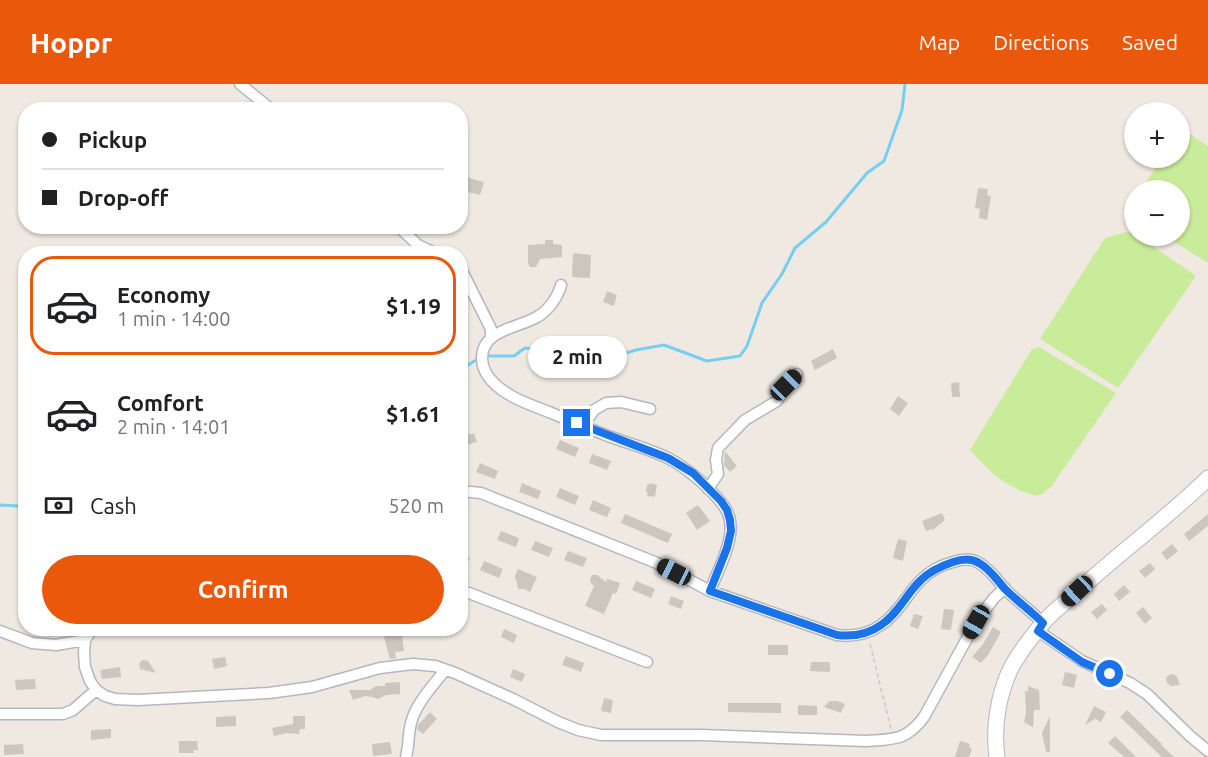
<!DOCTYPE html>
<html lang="en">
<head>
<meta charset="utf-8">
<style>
	:root { --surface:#fff; --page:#f2f2f2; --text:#202124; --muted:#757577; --line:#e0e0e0; --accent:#ea580c }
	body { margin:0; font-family:Ubuntu,sans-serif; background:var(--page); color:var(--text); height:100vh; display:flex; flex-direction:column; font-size:22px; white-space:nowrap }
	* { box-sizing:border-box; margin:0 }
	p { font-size:20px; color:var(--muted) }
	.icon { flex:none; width:33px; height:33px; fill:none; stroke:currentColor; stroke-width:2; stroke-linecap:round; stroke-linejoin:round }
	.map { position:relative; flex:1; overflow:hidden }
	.drawer { position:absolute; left:18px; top:162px; width:450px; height:390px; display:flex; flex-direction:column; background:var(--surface); border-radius:24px; box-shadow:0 2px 4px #0004 }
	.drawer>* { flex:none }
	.banner { position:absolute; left:18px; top:18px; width:450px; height:132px; border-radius:24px; box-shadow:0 2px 4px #0004; display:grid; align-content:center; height:132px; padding:0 24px; background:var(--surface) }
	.fabs { position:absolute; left:1124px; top:18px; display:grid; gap:12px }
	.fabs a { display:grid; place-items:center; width:66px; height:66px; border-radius:50%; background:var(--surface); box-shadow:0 2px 4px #0004; font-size:30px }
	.end { position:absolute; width:27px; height:27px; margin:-14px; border:8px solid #1a73e8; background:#fff; box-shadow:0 0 0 3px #fff }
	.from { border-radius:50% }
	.bubble { position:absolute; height:42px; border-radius:21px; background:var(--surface); box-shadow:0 2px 4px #0004; font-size:20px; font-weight:700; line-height:42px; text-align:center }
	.car { position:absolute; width:18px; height:36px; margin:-18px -9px; border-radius:8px; box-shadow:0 0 4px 2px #0007; background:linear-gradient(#222 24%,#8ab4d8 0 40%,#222 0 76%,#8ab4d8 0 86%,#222 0) }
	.banner b { display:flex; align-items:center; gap:21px; height:57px; font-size:22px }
	.banner b+b { border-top:2px solid var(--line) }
	.banner i { width:15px; height:15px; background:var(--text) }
	ul { padding:10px 0 0; list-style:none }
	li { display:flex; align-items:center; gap:18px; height:99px; margin:0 12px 9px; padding:0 12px; border:3px solid transparent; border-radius:24px }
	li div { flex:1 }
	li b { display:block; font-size:22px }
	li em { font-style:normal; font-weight:700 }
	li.active { border-color:var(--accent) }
	li>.icon { width:54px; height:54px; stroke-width:1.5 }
	.pay { display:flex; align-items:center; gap:15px; height:66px; padding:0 24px; font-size:22px }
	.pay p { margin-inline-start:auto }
	.action { display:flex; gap:12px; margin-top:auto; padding:12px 24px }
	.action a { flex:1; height:69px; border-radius:36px; background:var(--accent); color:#fff; font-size:24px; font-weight:700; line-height:69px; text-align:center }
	header { display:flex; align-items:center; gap:36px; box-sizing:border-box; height:84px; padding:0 30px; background:var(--accent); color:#fff }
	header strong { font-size:28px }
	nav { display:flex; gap:33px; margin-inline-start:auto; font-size:21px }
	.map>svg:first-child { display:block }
	.pitch { fill:#c9ec9a }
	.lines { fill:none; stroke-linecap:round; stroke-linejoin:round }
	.stream { stroke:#75cff0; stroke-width:3 }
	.building { fill:#cbc7bf }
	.street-casing { stroke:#b4b7c1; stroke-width:13 }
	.secondary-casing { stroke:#b4b7c1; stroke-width:17 }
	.path { stroke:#c9c9c9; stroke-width:1.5; stroke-dasharray:4.5 3; stroke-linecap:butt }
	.street { stroke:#fff; stroke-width:10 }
	.secondary { stroke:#fff; stroke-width:15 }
	.route { stroke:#1a73e8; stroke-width:8 }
</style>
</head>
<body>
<header>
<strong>Hoppr</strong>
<nav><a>Map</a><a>Directions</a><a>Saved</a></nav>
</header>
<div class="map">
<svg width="1208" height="673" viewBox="0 0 1208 673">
	<rect width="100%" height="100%" fill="#efe9e1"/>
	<path class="pitch" d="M1181 44 1208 62V179L1165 152H1179V106H1141L1162 74H1179V48Z
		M1131 147 1134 149V152H1138L1196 192 1118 304 1040 255 1105 154Z
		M1039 263 1116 309 1051 403C1047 406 1043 411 1039 411 1034 412 1028 409 1024 408 1002 400 986 384 970 366L1032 265Z"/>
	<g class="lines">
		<path class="stream" d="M484 272H514L525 264 578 270 606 275 636 266 664 261 707 277 740 272 747 262 762 219 782 190 795 164 826 138 867 89 884 77 902 26 905 0
			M460 286 476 276
			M0 421 19 422 26 427"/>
	</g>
	<path class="building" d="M462 92 484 98 480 111 460 106Z
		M978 104 988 105 987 111 991 112 987 136 979 134 980 125 975 124Z
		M545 156H553V160L562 161V173L540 175 536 183H530L528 179V161L545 160Z
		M573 169 591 171 590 194 572 193Z
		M607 207 617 211 614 222 603 218Z
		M833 265 837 274 815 286 811 277Z
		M959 298 960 313H952L951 299Z
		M898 312 908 319 899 332 890 325Z
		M460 336 466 349H468L469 351 474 349 477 358 462 362 460 358Z
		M560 356 579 364 575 373 556 365Z
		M725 367 737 382 730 388 724 381Z
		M592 370 611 377 607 386 589 379Z
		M480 379 498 387 495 395 476 388Z
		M522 399 541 407 538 415 519 408Z
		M649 399 657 401 655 413 647 412 648 409 646 408 647 401H649Z
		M560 404 579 412 575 421 556 413Z
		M593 416 611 424 607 433 589 426Z
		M698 421 710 437 697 446 686 429Z
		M942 429 945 436 933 446 932 445 926 447 922 437Z
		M625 430 672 450 668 459 621 439Z
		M1208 430V442L1189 457 1184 450Z
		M501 447 519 454 516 463 497 456Z
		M898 455 907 457 903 477 893 474Z
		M460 456 470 476 460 481Z
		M535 457 553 464 549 473 531 466Z
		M1172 460 1178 467 1167 476 1161 469Z
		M568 467 587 474 583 483 564 476Z
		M484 477 503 485 499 494 480 486Z
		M1150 479 1155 485 1145 494 1139 487Z
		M518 485 537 493 530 508 524 505H518L516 495 514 494Z
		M592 491H597L606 498 607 495 620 499 616 510 613 509 604 530 585 522 594 502 591 499 590 495Z
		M636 497 655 505 651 514 632 506Z
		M1124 501 1130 508 1119 517 1114 510Z
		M671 512 684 517 681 525 668 520Z
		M1102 520 1107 526 1097 535 1091 528Z
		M1143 523 1152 534 1145 540 1136 529Z
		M944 525 954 526 951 546 941 545Z
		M914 530 923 532 918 545 910 542Z
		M993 543 1001 548 988 571 981 579 972 573 983 560Z
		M401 544 404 567 395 568 396 574 390 575 383 549Z
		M504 545 517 551 514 559 501 553Z
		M768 561H788V571H768Z
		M566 572 584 579 581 588 562 581Z
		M225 573 227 582 214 585 212 575Z
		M142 576 148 577 156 589 140 585 139 580Z
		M811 578H830V588L810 587Z
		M120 583 121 593 102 595 100 586Z
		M513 585 525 590 522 598 510 593Z
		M1065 588 1077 591 1074 604 1062 601Z
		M1170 590 1175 591 1177 593 1180 601 1171 602 1167 599 1166 594Z
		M35 595 36 605 16 606 15 596Z
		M400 598V610L386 611 378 615 372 613 365 612 353 616 349 606H370L376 602H385V599Z
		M1028 602 1039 606 1040 626H1034L1033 643 1025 639 1024 637 1026 630 1025 607H1028Z
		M604 614 613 616 611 629 601 627Z
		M829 617H837L845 620 841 629 824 623Z
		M728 619H781V629L728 628Z
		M798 621 817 622V631H798Z
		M1094 622 1106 628 1101 638 1095 635 1085 641Z
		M1127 626 1162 660 1161 661 1174 673H1162L1120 633Z
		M430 628 437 635 423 650 417 645 418 641Z
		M236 632V642L216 643V633Z
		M293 632H305V645H300L299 650 287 649 274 652 272 644 293 640Z
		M1050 632V668H1046L1042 649Z
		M111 645V654L91 656V646Z
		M1115 652 1136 673H1124L1108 659Z
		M179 657H197L198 666H193L194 669H179Z
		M960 657 970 660 969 663 972 665 969 673H955Z
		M390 658 392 670 373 672 372 660Z
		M23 660 24 670 4 671V661Z"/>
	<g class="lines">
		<g class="street-casing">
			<path id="street" d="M240 0 272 26
				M398 142 418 161 437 170
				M460 183 491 245V254
				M561 201C558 213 548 227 537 233 518 244 482 246 482 274 482 285 488 294 496 301 510 314 531 321 549 328 568 336 588 344 608 352 628 359 649 365 668 374 685 383 698 394 711 407 719 416 729 425 730 437 734 458 717 488 710 507
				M577 339 590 332 594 326 606 319 621 318 650 325
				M708 405 718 390 716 376 718 364 745 336 777 317 786 301 797 290
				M460 407 481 409 657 479 710 507 837 551C853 553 867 551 881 541 898 530 907 510 921 496 929 488 941 481 953 478 962 475 971 474 979 479 990 485 997 496 1005 505 1017 517 1031 527 1043 539
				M460 507 469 509 647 578
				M93 544 85 556 84 569 85 583 90 597 96 606 105 612 115 615 138 616 269 609 312 603 380 584 413 580 435 582 455 589 513 615 558 638 578 646 601 651H701L866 657C894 655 906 657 924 633L976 538 994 514 1005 504
				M0 547 32 559 56 561 85 556
				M1038 547 1082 577 1130 599 1147 610 1190 652 1208 667
				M0 630H63L73 626 96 606
				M406 673C409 662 408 650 411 639 416 619 433 602 445 586"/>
		</g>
		<g class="secondary-casing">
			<path id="secondary" d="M997 673C993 644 998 611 1011 584 1018 571 1033 551 1043 539 1050 530 1061 522 1070 514 1114 473 1164 437 1208 394"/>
		</g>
		<path class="path" d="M870 560 891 645"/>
		<use href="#street" class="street"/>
		<use href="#secondary" class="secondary"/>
	</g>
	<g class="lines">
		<path class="route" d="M577 339 668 374 693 389 721 417 727 426 730 436 731 447 727 464 710 507 837 551C853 553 867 551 881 541 898 530 906 510 921 496 929 488 941 482 953 478 962 475 971 474 979 479 990 485 997 496 1005 505 1017 517 1031 527 1043 539L1038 547 1082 578 1110 590"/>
	</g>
</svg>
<div class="fabs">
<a>+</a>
<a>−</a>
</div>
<i class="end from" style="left:1110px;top:590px"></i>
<i class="end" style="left:577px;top:339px"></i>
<div class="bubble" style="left:528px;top:252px;width:99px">2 min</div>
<i class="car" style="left:786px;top:301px;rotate:45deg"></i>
<i class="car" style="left:674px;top:488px;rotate:297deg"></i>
<i class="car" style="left:1077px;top:507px;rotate:227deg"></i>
<i class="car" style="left:976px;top:538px;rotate:209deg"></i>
<div class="banner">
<b><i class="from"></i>Pickup</b>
<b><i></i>Drop-off</b>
</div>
<section class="drawer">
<ul>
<li class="active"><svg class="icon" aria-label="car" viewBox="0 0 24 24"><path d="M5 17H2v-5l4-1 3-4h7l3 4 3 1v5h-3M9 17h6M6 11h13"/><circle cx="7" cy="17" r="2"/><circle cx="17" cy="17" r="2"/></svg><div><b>Economy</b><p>1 min · 14:00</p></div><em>$1.19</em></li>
<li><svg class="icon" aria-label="car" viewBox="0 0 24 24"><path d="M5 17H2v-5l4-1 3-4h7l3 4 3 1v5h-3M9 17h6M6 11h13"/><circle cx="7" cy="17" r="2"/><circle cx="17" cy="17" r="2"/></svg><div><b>Comfort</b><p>2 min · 14:01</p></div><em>$1.61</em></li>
</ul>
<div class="pay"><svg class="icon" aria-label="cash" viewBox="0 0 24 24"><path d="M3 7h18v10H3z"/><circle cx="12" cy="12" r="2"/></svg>Cash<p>520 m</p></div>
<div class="action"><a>Confirm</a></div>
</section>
</div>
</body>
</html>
